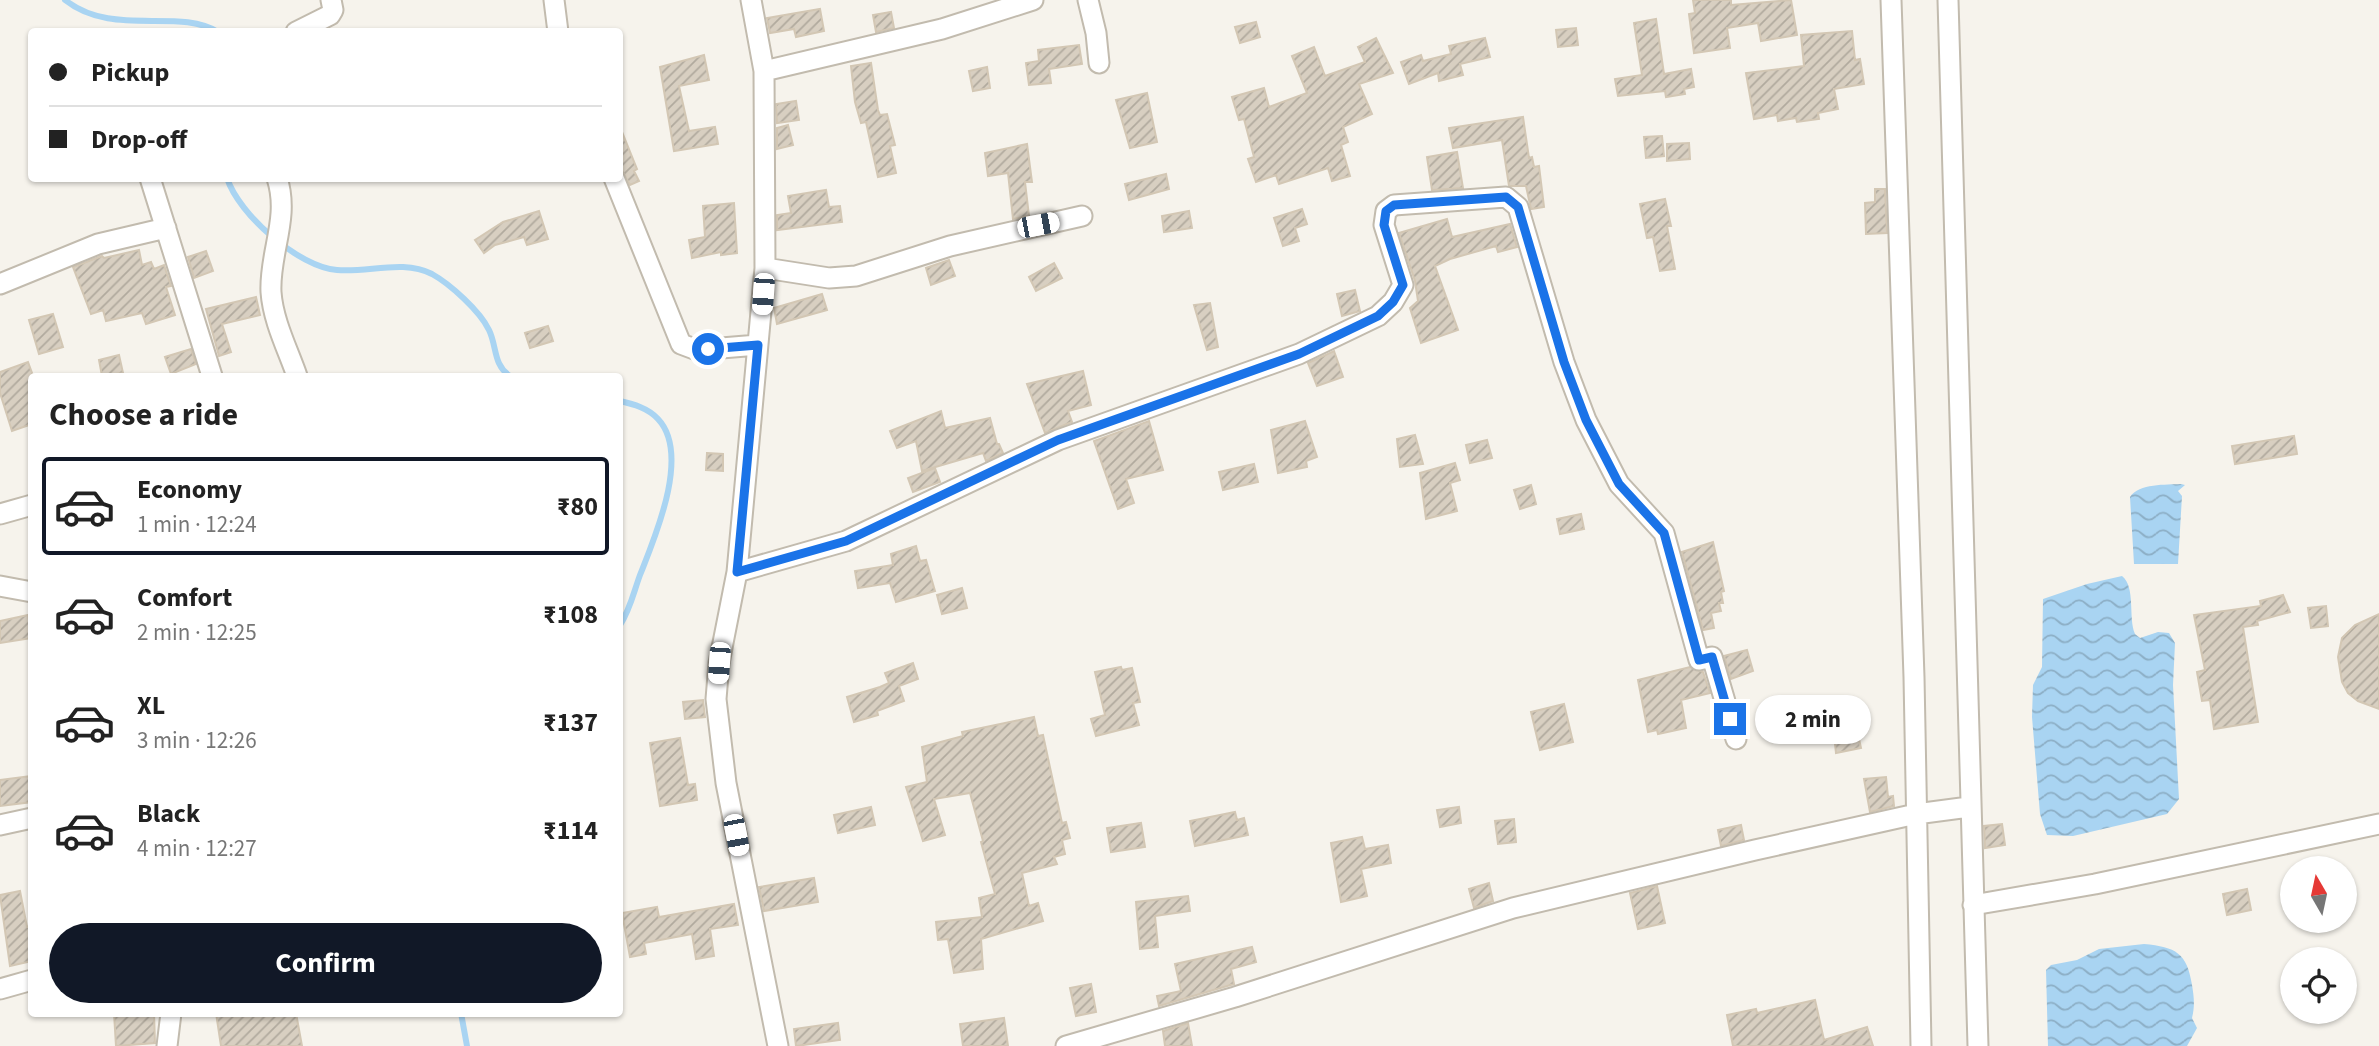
<!DOCTYPE html>
<html lang="en">
<head>
<meta charset="utf-8">
<style>
	:root { --surface:#fff; --page:#f2f2f2; --text:#222; --muted:#767676; --line:#e0e0e0; --accent:#111827 }
	body { margin:0; font-family:"Source Sans 3",sans-serif; background:var(--page); color:var(--text); height:100vh; display:flex; flex-direction:column; font-size:26px; white-space:nowrap }
	* { box-sizing:border-box; margin:0 }
	p { font-size:23px; color:var(--muted) }
	.icon { flex:none; width:38px; height:38px; fill:none; stroke:currentColor; stroke-width:2; stroke-linecap:round; stroke-linejoin:round }
	.map { position:relative; flex:1; overflow:hidden }
	.sheet { position:absolute; left:28px; top:373px; width:595px; height:644px; display:flex; flex-direction:column; background:var(--surface); border-radius:7px; box-shadow:0 2px 5px #0004 }
	.sheet>* { flex:none }
	.banner { position:absolute; left:28px; top:28px; width:595px; height:154px; border-radius:7px; box-shadow:0 2px 5px #0004; display:grid; align-content:center; height:154px; padding:0 21px; background:var(--surface) }
	.needle { width:46px; rotate:351deg }
	.tools { position:absolute; left:2280px; top:856px; display:grid; gap:14px }
	.tools a { display:grid; place-items:center; width:77px; height:77px; border-radius:50%; background:var(--surface); box-shadow:0 2px 5px #0004; font-size:35px }
	.end { position:absolute; width:32px; height:32px; margin:-16px; border:9px solid #1a73e8; background:#fff; box-shadow:0 0 0 4px #fff }
	.from { border-radius:50% }
	.bubble { position:absolute; height:49px; border-radius:24px; background:var(--surface); box-shadow:0 2px 5px #0004; font-size:23px; font-weight:700; line-height:49px; text-align:center }
	.car { position:absolute; width:21px; height:42px; margin:-21px -10px; border-radius:9px; box-shadow:0 0 5px 2px #0007; background:linear-gradient(#fff 24%,#345 0 40%,#fff 0 76%,#345 0 86%,#fff 0) }
	.banner b { display:flex; align-items:center; gap:24px; height:66px; font-size:26px }
	.banner b+b { border-top:2px solid var(--line) }
	.banner i { width:18px; height:18px; background:var(--text) }
	ul { padding:0; list-style:none }
	li { display:flex; align-items:center; gap:21px; height:98px; margin:0 14px 10px; padding:0 7px; border:4px solid transparent; border-radius:7px }
	li div { flex:1 }
	li b { display:block; font-size:26px }
	li em { font-style:normal; font-weight:700 }
	li.selected { border-color:var(--accent) }
	li>.icon { width:63px; height:63px; stroke-width:1.5 }
	h2 { padding:0 21px; font-size:32px; line-height:84px }
	.primary-button { display:flex; gap:14px; margin-top:auto; padding:14px 21px }
	.primary-button a { flex:1; height:80px; border-radius:42px; background:var(--accent); color:#fff; font-size:28px; font-weight:700; line-height:80px; text-align:center }
	.map>svg:first-child { display:block }
	.water { fill:url(#water-waves) }
	.lines { fill:none; stroke-linecap:round; stroke-linejoin:round }
	.stream { stroke:#a9d4f2; stroke-width:6 }
	.building { fill:url(#building-hatch); stroke:#d3c7b4; stroke-width:2 }
	.minor-casing { stroke:#c2bbae; stroke-width:23 }
	.minor { stroke:#fff; stroke-width:19 }
	.route { stroke:#1a73e8; stroke-width:9 }
</style>
</head>
<body>
<div class="map">
<svg width="2379" height="1046" viewBox="0 0 2379 1046">
	<defs>
		<pattern id="water-waves" width="16" height="10" patternUnits="userSpaceOnUse" patternTransform="scale(1.75)"><rect width="16" height="10" fill="#a9d4f2"/><path d="M0 5q4-4 8 0t8 0" fill="none" stroke="#8caec5"/></pattern>
		<pattern id="building-hatch" width="6" height="6" patternUnits="userSpaceOnUse" patternTransform="scale(1.75)"><rect width="6" height="6" fill="#d8cfc1"/><path d="M-1 1l2-2M0 6l6-6M5 7l2-2" fill="none" stroke="#b1aa9e"/></pattern>
	</defs>
	<rect width="100%" height="100%" fill="#f6f3ec"/>
	<path class="water" d="M2181 484 2185 485 2178 491 2182 496 2178 564H2134L2130 497C2139 483 2166 485 2181 484Z
		M2122 576C2136 587 2128 618 2135 634L2140 638 2158 632 2169 633 2175 643 2173 685 2179 799 2167 814 2073 836 2047 835 2040 814 2032 717 2033 685 2042 667 2043 599 2087 584Z
		M2144 944C2176 947 2187 953 2192 985 2194 997 2195 1006 2192 1018L2197 1028 2187 1046H2048L2046 970 2051 965 2077 960 2099 949Z"/>
	<g class="lines">
		<path class="stream" d="M65 0C113 38 178 7 218 32
			M227 178C239 215 299 267 337 270 368 273 403 259 432 274 450 284 480 311 489 330 497 346 493 365 510 376
			M620 401C633 404 648 408 658 419 691 454 655 537 640 575 634 591 630 610 620 625
			M461 1013 467 1046"/>
	</g>
	<path class="building" d="M1693 0H1731V5L1791 0 1797 35 1761 41 1758 23 1727 28 1730 48 1694 53 1689 14 1695 13Z
		M820 9 824 31 796 37 794 29 770 33 767 18Z
		M891 12 894 28 876 32 873 15Z
		M1656 19 1664 74 1691 69 1694 87 1684 89 1685 94 1666 97 1665 91 1618 96 1615 79 1642 75 1634 23Z
		M1256 22 1260 37 1240 43 1235 27Z
		M1576 28 1578 45 1558 47 1556 30Z
		M1852 31 1855 60 1860 59 1864 84 1834 89 1838 109 1818 113 1819 119 1797 122 1796 118 1778 121 1777 115 1754 119 1746 73 1804 66 1801 35Z
		M1376 38 1393 73 1359 84 1372 114 1343 127 1348 142 1341 145 1350 176 1332 181 1328 168 1279 184 1276 175 1256 182 1248 159 1254 157 1244 119 1239 120 1232 97 1264 88 1269 107 1307 93 1292 56 1314 47 1325 76 1365 62 1358 47Z
		M1485 38 1490 57 1460 64 1463 75 1439 81 1438 73 1409 84 1401 62 1421 55 1423 61 1451 54 1449 46Z
		M1079 45 1082 64 1049 69 1051 83 1029 85 1026 63 1039 61 1038 50Z
		M704 55 709 80 679 86 689 131 715 127 718 144 674 151 660 67Z
		M871 63 878 110 880 115 887 114 895 145 890 146 896 173 878 177 866 122 861 123 855 102 851 66Z
		M987 67 990 88 973 91 969 71Z
		M1147 93 1157 142 1130 148 1116 100Z
		M796 101 799 120 777 123 776 104Z
		M1523 117 1529 158 1532 157 1534 167 1539 166 1544 207 1531 209 1526 186H1509L1502 140 1453 148 1449 128Z
		M788 125 793 145 777 149V128Z
		M620 127 637 169 634 171 639 181 630 185 620 167Z
		M1662 136 1664 156 1646 158 1644 137Z
		M1689 143 1690 159 1667 161V144Z
		M1027 144 1032 182H1025L1029 216 1013 219 1008 173 988 176 985 153Z
		M1457 152 1463 188 1432 190 1427 157Z
		M1166 174 1169 189 1129 200 1125 184Z
		M1875 189H1885L1887 233 1866 234 1865 203 1875 202Z
		M826 190 829 207 840 206 842 222 777 230V215L791 213 788 196Z
		M1665 199 1671 226H1667L1675 269 1660 271 1653 237 1647 238 1640 204Z
		M734 203 737 253 721 255V252L692 258 689 240 705 237 703 206Z
		M1302 209 1307 224 1295 228 1299 241 1283 246 1274 218Z
		M539 211 548 239 527 245 524 237 495 245 484 253 475 240 503 222Z
		M1189 211 1192 228 1164 232 1162 216Z
		M1447 219 1452 237 1510 224 1517 247 1498 252 1496 246 1450 259 1435 266 1458 330 1421 343 1410 308 1418 301 1415 281 1399 233Z
		M139 250 142 265 151 262 154 269 164 265 171 286 166 287 175 315 146 324 142 313 106 321 103 310 91 314 73 267 102 256 104 258Z
		M206 251 213 271 194 278 188 257Z
		M949 260 955 276 931 285 926 268Z
		M1054 263 1062 278 1036 291 1029 277Z
		M1355 290 1360 311 1342 316 1337 294Z
		M822 294 827 310 777 324 774 308Z
		M256 297 260 315 222 324 231 352 219 356 206 309Z
		M1210 303 1218 347 1207 350 1194 305Z
		M53 314 63 347 39 354 29 320Z
		M548 326 553 341 530 348 525 333Z
		M191 349 196 364 171 374 165 357Z
		M1334 351 1343 377 1317 386 1308 363Z
		M119 355 123 373 102 376 99 360Z
		M28 362 32 373V424L12 431 0 393V372Z
		M1083 371 1091 405 1068 411 1072 422 1045 433 1027 384Z
		M941 411 945 428 990 418 997 444H999L1003 453 986 461 983 453 922 471 916 441 897 448 890 431Z
		M1149 421 1163 470 1126 479 1134 503 1118 509 1094 441Z
		M1305 421 1317 457 1306 461 1307 467 1278 473 1271 430Z
		M1415 435 1423 464 1400 467 1397 439Z
		M2294 436 2297 454 2235 464 2232 446Z
		M1487 440 1492 458 1470 463 1466 445Z
		M707 453 723 454V471L706 470Z
		M1455 463 1460 480 1450 483 1457 511 1426 519 1420 473Z
		M1254 464 1258 482 1223 490 1219 472Z
		M935 468 940 482 913 492 908 478Z
		M1531 485 1536 504 1520 509 1514 490Z
		M1581 514 1584 529 1560 534 1557 519Z
		M1713 542 1724 591 1721 592 1723 603H1719L1721 611 1711 613 1714 628 1703 630 1682 552Z
		M916 546 920 561 926 560 935 591 896 602 890 583 858 588 855 571 893 565 891 554Z
		M962 588 967 608 942 614 937 595Z
		M2283 595 2290 612 2257 621 2258 625 2243 627 2258 722 2214 729 2210 700 2202 701 2197 672 2205 670 2194 615 2261 606 2260 601Z
		M2326 606 2328 626 2311 628 2308 608Z
		M2379 614V709L2358 701 2348 693 2342 682 2338 657 2342 638 2355 625Z
		M28 615 32 638 0 643V621Z
		M1747 650 1753 671 1731 679 1724 656Z
		M913 663 918 679 899 686 904 701 877 711 878 715 854 722 847 697 880 687 889 683 885 673Z
		M1121 667 1122 670 1132 668 1140 702 1133 703 1139 725 1096 736 1091 719 1105 715 1095 672Z
		M1690 667 1703 672 1710 693 1681 700 1686 728 1658 734 1657 730 1648 732 1638 680Z
		M703 700 705 717 685 719 683 702Z
		M1564 704 1573 742 1540 750 1531 712Z
		M1034 717 1038 736 1043 735 1062 823 1066 822 1070 838 1062 840 1065 854 1054 857 1057 864 1022 873 1029 906 1038 903 1043 921 981 939 983 969 954 973 948 939 938 940 936 922 982 917 979 898 995 894 981 842 983 841 970 793 934 799 945 835 923 841 906 787 927 782 922 747 963 736 962 732Z
		M1857 730 1861 748 1836 753 1834 734Z
		M680 738 688 785 695 784 697 800 660 806 650 743Z
		M32 776V802L0 806V780Z
		M1886 777 1888 797 1893 796 1894 806 1870 812 1864 779Z
		M871 807 875 825 838 833 834 815Z
		M1459 807 1461 823 1440 827 1437 810Z
		M1235 812 1237 820 1244 818 1248 835 1195 846 1190 821Z
		M1514 819 1516 842 1498 844 1495 821Z
		M1141 823 1145 847 1111 852 1107 828Z
		M2002 824 2005 845 1985 848 1984 826Z
		M1741 825 1744 840 1721 846 1718 830Z
		M1362 837 1365 849 1388 845 1391 863 1361 869 1367 896 1341 902 1331 843Z
		M814 878 818 902 764 911 759 887Z
		M1489 883 1493 901 1474 908 1469 889Z
		M1657 886 1665 923 1638 929 1630 893Z
		M2247 889 2251 910 2227 915 2223 894Z
		M20 891 27 927 32 926V961L10 966 0 895Z
		M1188 896 1190 911 1155 916 1158 947 1140 949 1136 902Z
		M734 904 738 925 710 929 714 956 696 959 692 934 644 943 646 954 630 957 622 913 657 907 659 917Z
		M1252 947 1256 962 1231 969 1234 984 1159 1006 1157 996 1181 991 1175 964Z
		M1091 984 1096 1012 1076 1016 1070 988Z
		M1815 1000 1824 1040 1867 1027 1873 1046H1733L1727 1015 1756 1009 1757 1013Z
		M114 1013H154L155 1043 116 1046Z
		M216 1013H296L302 1046H221Z
		M1004 1018 1008 1046H963L960 1024Z
		M838 1023 840 1040 796 1046 794 1029Z
		M1188 1023 1192 1046H1165L1163 1031Z"/>
	<g class="lines">
		<g class="minor-casing">
			<path id="minor" d="M554 0 558 32
				M751 0 764 71 765 268 737 572 719 663 716 699 726 783 778 1046
				M1088 0 1096 33 1099 63
				M1891 0 1914 677 1921 1046
				M1948 0 1978 1046
				M296 32 330 15 333 10 331 0
				M764 71 942 29 1033 0
				M150 178 212 376
				M277 178C290 218 269 253 271 292 273 321 288 350 297 376
				M614 178 681 344 697 350 758 345
				M765 268 829 278 856 276 950 246 1082 216
				M0 284 98 244 166 228
				M0 514 32 505
				M737 572 846 541 1058 440 1299 354 1378 316 1393 302 1403 285 1384 225 1386 211 1394 205 1506 197 1518 207 1564 362 1586 420 1619 484 1664 533 1699 660 1712 657 1736 739
				M0 586 32 592
				M0 825 32 818
				M1973 905 2095 884 2379 824
				M0 989 32 980
				M167 1046 171 1013
				M1066 1046 1235 997 1513 908 1755 850 1916 814 1969 807"/>
		</g>
		<use href="#minor" class="minor"/>
	</g>
	<g class="lines">
		<path class="route" d="M708 349 758 345 737 572 846 541 1058 440 1299 354 1378 316 1393 302 1403 285 1384 225 1386 211 1394 205 1506 197 1518 207 1564 362 1586 420 1619 484 1664 533 1699 660 1712 657 1730 719"/>
	</g>
</svg>
<div class="tools">
<a><svg class="needle" viewBox="-14 -14 28 28"><path d="M0-13l5 13h-10z" fill="#e53935"/><path d="M0 13l5-13h-10z" fill="#767676"/></svg></a>
<a><svg class="icon" aria-label="locate" viewBox="0 0 24 24"><circle cx="12" cy="12" r="6"/><path d="M12 2v4M12 18v4M2 12h4M18 12h4"/></svg></a>
</div>
<i class="end from" style="left:708px;top:349px"></i>
<i class="end" style="left:1730px;top:719px"></i>
<div class="bubble" style="left:1755px;top:695px;width:116px">2 min</div>
<i class="car" style="left:1038px;top:225px;rotate:79deg"></i>
<i class="car" style="left:763px;top:294px;rotate:184deg"></i>
<i class="car" style="left:719px;top:663px;rotate:184deg"></i>
<i class="car" style="left:736px;top:835px;rotate:169deg"></i>
<div class="banner">
<b><i class="from"></i>Pickup</b>
<b><i></i>Drop-off</b>
</div>
<section class="sheet">
<h2>Choose a ride</h2>
<ul>
<li class="selected"><svg class="icon" aria-label="car" viewBox="0 0 24 24"><path d="M5 17H2v-5l4-1 3-4h7l3 4 3 1v5h-3M9 17h6M6 11h13"/><circle cx="7" cy="17" r="2"/><circle cx="17" cy="17" r="2"/></svg><div><b>Economy</b><p>1 min · 12:24</p></div><em>₹80</em></li>
<li><svg class="icon" aria-label="car" viewBox="0 0 24 24"><path d="M5 17H2v-5l4-1 3-4h7l3 4 3 1v5h-3M9 17h6M6 11h13"/><circle cx="7" cy="17" r="2"/><circle cx="17" cy="17" r="2"/></svg><div><b>Comfort</b><p>2 min · 12:25</p></div><em>₹108</em></li>
<li><svg class="icon" aria-label="car" viewBox="0 0 24 24"><path d="M5 17H2v-5l4-1 3-4h7l3 4 3 1v5h-3M9 17h6M6 11h13"/><circle cx="7" cy="17" r="2"/><circle cx="17" cy="17" r="2"/></svg><div><b>XL</b><p>3 min · 12:26</p></div><em>₹137</em></li>
<li><svg class="icon" aria-label="car" viewBox="0 0 24 24"><path d="M5 17H2v-5l4-1 3-4h7l3 4 3 1v5h-3M9 17h6M6 11h13"/><circle cx="7" cy="17" r="2"/><circle cx="17" cy="17" r="2"/></svg><div><b>Black</b><p>4 min · 12:27</p></div><em>₹114</em></li>
</ul>
<div class="primary-button"><a>Confirm</a></div>
</section>
</div>
</body>
</html>
